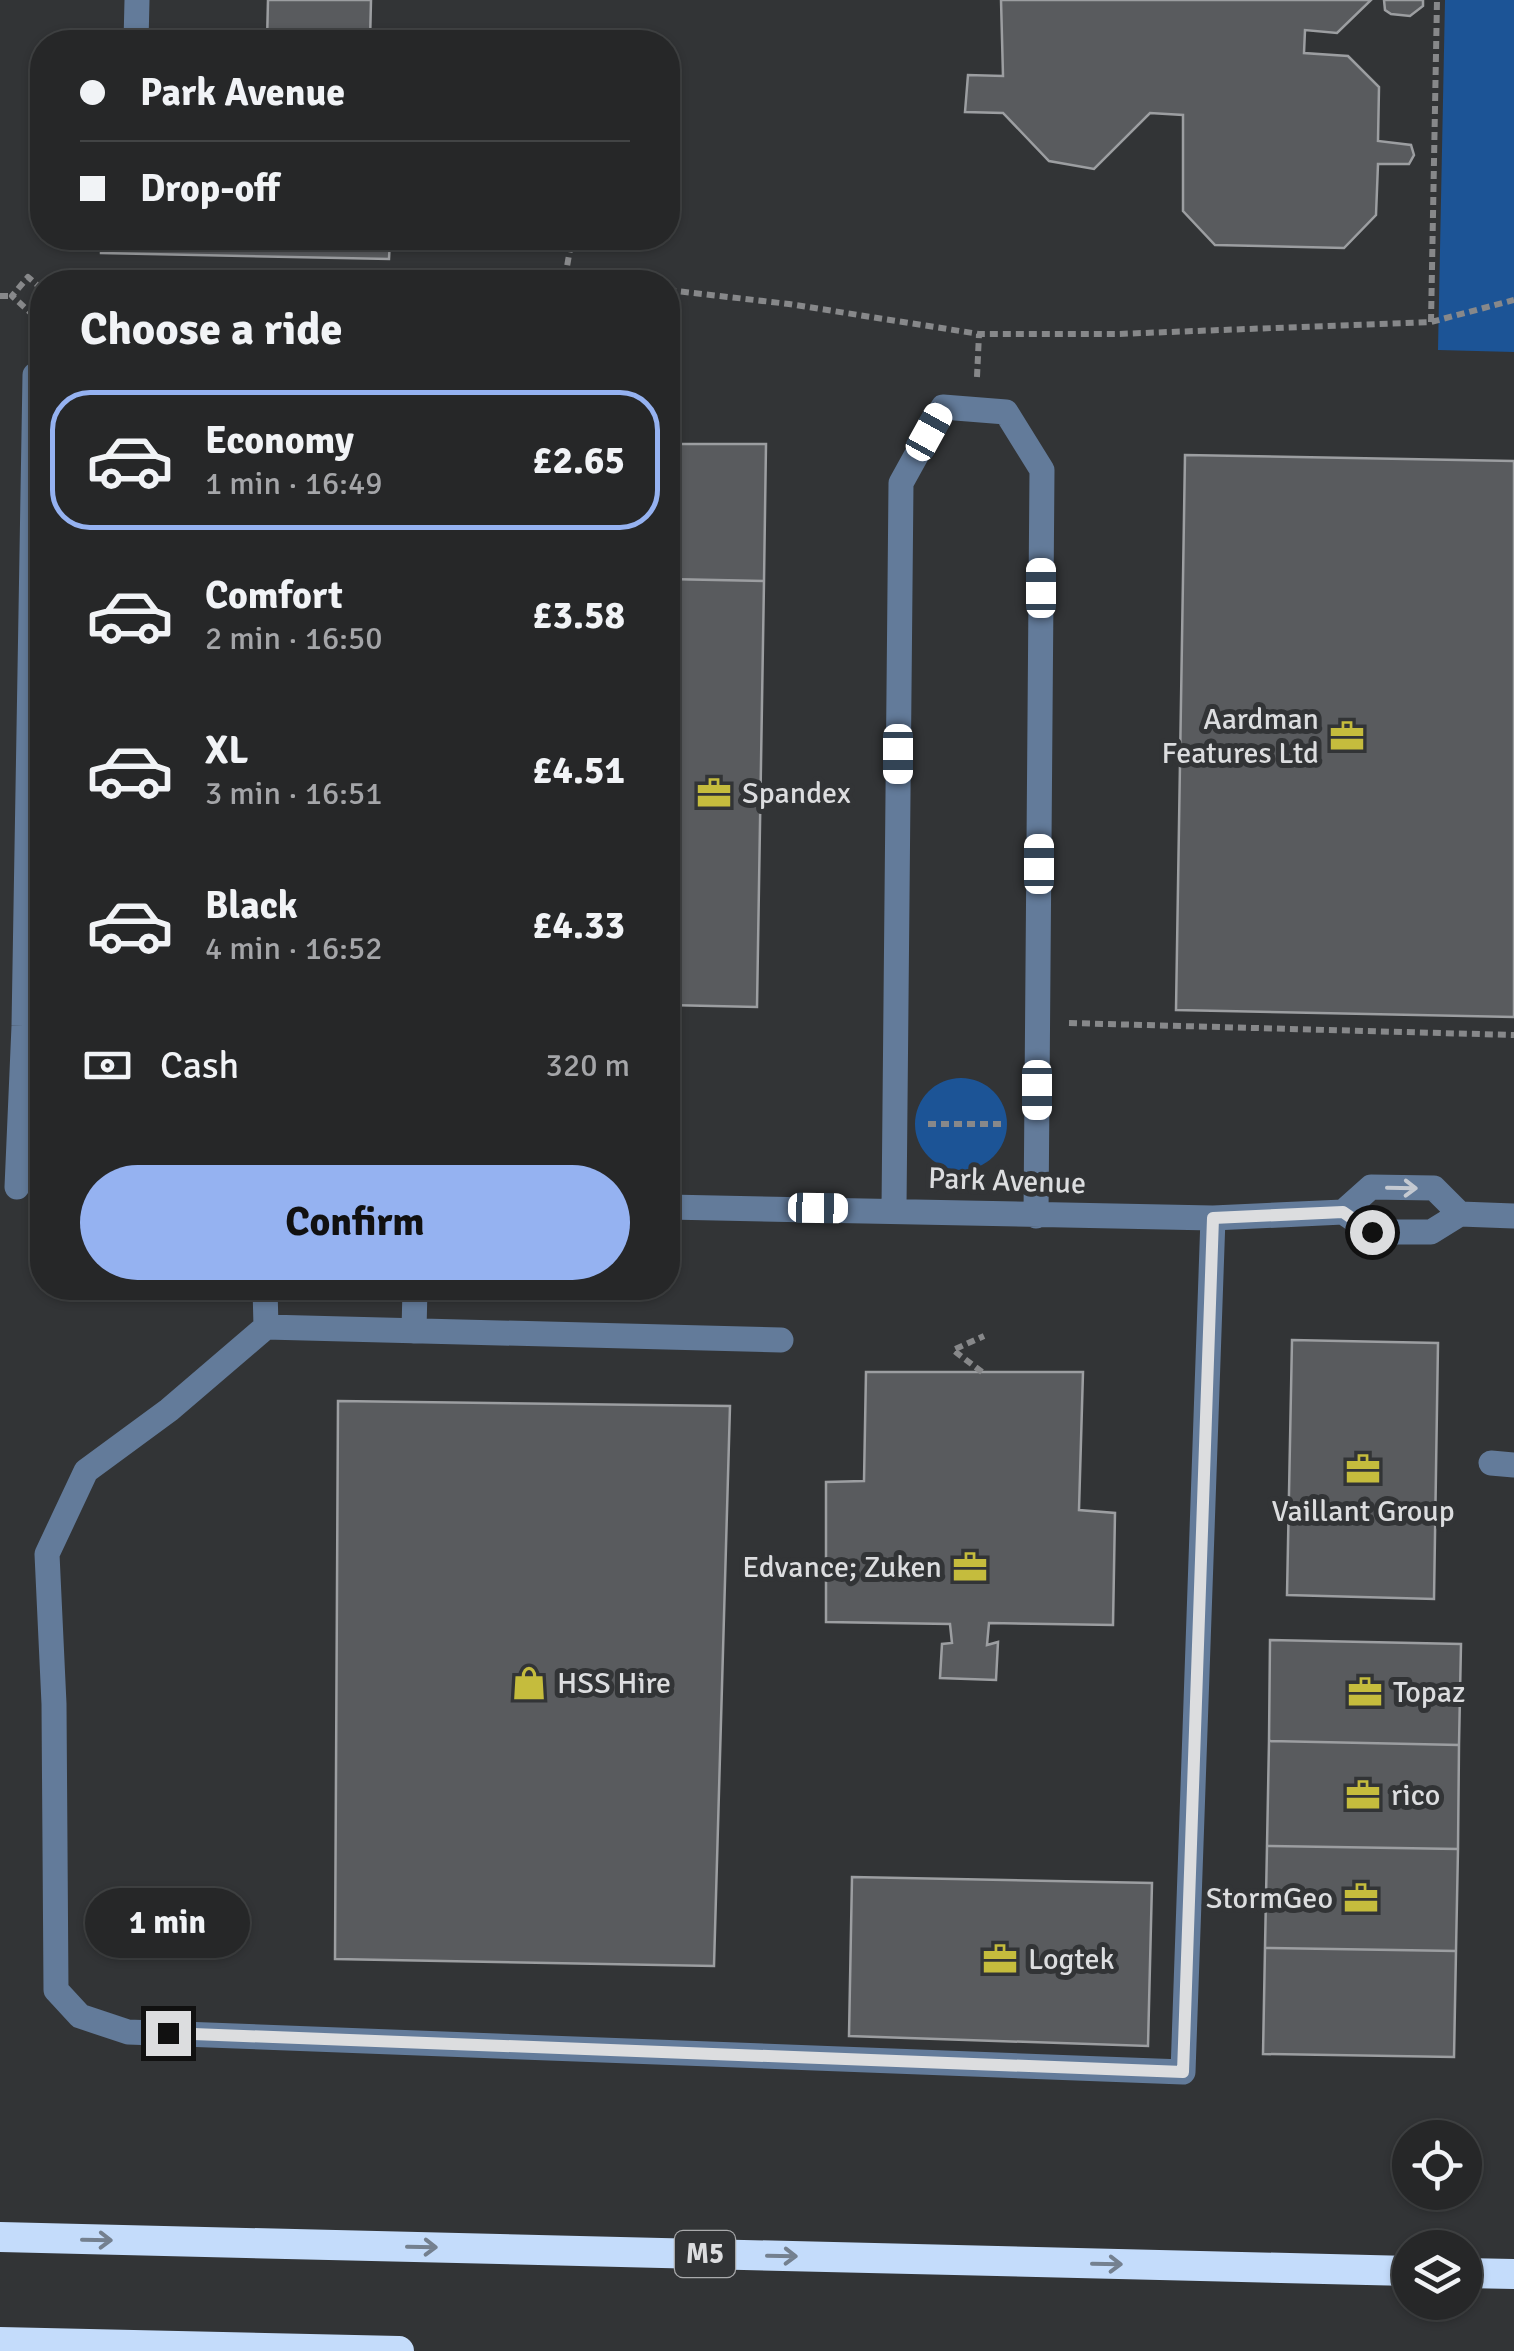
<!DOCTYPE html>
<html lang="en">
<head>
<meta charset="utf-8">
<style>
	:root { --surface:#262728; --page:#2e2f30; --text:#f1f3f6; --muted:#a4a5a8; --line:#424445; --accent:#95b2f1 }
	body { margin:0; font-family:Signika,sans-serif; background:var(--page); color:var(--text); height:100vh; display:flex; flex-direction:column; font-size:38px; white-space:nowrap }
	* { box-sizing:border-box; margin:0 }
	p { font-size:32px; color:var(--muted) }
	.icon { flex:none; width:55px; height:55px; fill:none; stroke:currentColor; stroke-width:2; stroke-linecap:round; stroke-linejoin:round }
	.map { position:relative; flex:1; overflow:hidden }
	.details { position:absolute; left:30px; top:270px; width:650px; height:1030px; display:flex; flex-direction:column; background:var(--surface); border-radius:40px; box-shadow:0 2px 8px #0004,0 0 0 2px var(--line) }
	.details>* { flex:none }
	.hud { position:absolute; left:30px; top:30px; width:650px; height:220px; border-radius:40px; box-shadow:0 2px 8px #0004,0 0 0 2px var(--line); display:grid; align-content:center; height:220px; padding:0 50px; background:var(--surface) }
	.controls { position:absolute; left:1392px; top:2120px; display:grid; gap:20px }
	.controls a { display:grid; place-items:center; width:90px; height:90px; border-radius:50%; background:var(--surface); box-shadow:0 2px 8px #0004,0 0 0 2px var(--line); font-size:50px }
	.end { position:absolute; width:45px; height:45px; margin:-22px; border:12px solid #dcdddf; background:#111; box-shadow:0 0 0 5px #111 }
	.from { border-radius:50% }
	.bubble { position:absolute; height:70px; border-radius:35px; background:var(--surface); box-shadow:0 2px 8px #0004,0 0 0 2px var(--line); font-size:32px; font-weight:700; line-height:70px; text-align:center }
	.car { position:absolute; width:30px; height:60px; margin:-30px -15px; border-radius:12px; box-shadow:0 0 8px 2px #0007; background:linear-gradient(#fff 24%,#345 0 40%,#fff 0 76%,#345 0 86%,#fff 0) }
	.hud b { display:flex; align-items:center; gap:35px; height:95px; font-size:38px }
	.hud b+b { border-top:2px solid var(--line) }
	.hud i { width:25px; height:25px; background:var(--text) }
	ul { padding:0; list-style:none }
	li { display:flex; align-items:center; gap:30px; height:140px; margin:0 20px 15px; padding:0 30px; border:5px solid transparent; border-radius:40px }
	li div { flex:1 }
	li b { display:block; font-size:38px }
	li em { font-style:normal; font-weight:700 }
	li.active { border-color:var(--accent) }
	li>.icon { width:90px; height:90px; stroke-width:1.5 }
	h2 { padding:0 50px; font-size:45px; line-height:120px }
	.pay { display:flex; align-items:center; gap:25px; height:110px; padding:0 50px; font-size:38px }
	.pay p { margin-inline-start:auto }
	.button { display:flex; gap:20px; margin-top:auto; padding:20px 50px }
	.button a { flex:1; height:115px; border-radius:60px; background:var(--accent); color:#111; font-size:40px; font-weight:700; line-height:115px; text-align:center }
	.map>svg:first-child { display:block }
	.green { fill:#1c5496 }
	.building { fill:#595b5e; stroke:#9c9ea1; stroke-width:2.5 }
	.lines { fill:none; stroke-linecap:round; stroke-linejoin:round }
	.path { stroke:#87888a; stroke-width:6; stroke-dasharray:8 5; stroke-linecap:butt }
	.minor { stroke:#637b9a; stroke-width:25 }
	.highway { stroke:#c4dcfb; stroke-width:30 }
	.oneway { stroke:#c4c9d1 }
	.oneway2 { stroke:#74808f }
	.route { stroke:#dcdddf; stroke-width:12 }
	.labels { text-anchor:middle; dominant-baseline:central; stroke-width:10; stroke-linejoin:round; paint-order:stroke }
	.shield { fill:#323436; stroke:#a9aaac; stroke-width:2.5 }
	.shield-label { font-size:28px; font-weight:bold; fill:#dcdddf }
	.poi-label { font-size:30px; fill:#dcdddf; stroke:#323436; text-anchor:start }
	.street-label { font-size:30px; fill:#dcdddf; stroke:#323436 }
</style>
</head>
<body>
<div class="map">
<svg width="1514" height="2351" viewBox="0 0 1514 2351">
	<rect width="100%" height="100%" fill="#323436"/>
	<path class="green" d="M1445 0H1514V352L1438 350Z
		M915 1124a46 46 0 1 1 92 0a46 46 0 1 1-92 0Z"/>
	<path class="building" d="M268 0H371L370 42H267Z
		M1001 0H1371L1337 33 1305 30 1304 53 1348 56 1379 87 1378 141 1411 145 1414 155 1409 164H1378L1376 215 1344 248 1215 245 1183 211V115L1150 113 1094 169 1049 161 1003 113 965 112 968 75 1003 76Z
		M1384 0H1423V6L1410 16 1391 14 1385 10Z
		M101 238H390L389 259 101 253Z
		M668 444H766L764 581 668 579Z
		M1185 455 1514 461V1017L1176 1010Z
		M668 579 764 581 757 1007 668 1005Z
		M1292 1340 1438 1343 1434 1599 1287 1595Z
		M866 1372H1083L1079 1510 1115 1513 1113 1625 989 1623 987 1645 998 1642 996 1680 940 1678 942 1644 952 1643 950 1624 826 1622V1482L864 1481Z
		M338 1401 730 1406 714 1966 335 1959Z
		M1270 1640 1461 1644 1459 1745 1269 1741Z
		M1269 1741 1459 1745 1458 1849 1267 1846Z
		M1267 1846 1458 1849 1456 1951 1265 1948Z
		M852 1877 1152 1883 1148 2046 849 2036Z
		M1265 1948 1456 1951 1454 2057 1263 2054Z"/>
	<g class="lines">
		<path class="path" d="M565 278 572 238
			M529 282 565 278 604 282
			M42 289 28 277 12 296 32 314 42 301
			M668 290 789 304 979 334H1117L1431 322 1514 300
			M0 296H12
			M1431 322 1437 0
			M977 377 979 334
			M1069 1023 1514 1035
			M928 1124H1005
			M982 1372 953 1350 984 1336"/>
		<path class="minor" d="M136 42 137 0
			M17 1187 24 1026 35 375H42
			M668 1207 1213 1218 1343 1212 1372 1232H1431L1460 1214 1514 1216
			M894 1209 901 483 943 407 1006 412 1042 470 1036 1216
			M1343 1212 1371 1187 1434 1188 1460 1214
			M265 1288 266 1327
			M414 1331 415 1288
			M781 1340 266 1327 169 1410 86 1471 47 1554 54 1704 56 1990 80 2016 128 2032 1183 2072 1213 1218
			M1491 1463 1514 1465"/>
		<path class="highway" d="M0 2237 1410 2271
			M1465 2273 1514 2274
			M0 2342 399 2351"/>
	</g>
	<defs><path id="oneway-shaft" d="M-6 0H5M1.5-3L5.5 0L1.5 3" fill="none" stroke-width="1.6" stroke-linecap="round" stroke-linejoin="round" transform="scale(2.5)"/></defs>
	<use class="oneway" href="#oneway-shaft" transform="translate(1402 1188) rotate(1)"/>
	<g class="oneway2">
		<use href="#oneway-shaft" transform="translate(97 2240) rotate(1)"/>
		<use href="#oneway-shaft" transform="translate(422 2247) rotate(1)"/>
		<use href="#oneway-shaft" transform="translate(782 2256) rotate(1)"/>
		<use href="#oneway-shaft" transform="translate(1107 2264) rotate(1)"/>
	</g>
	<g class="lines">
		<path class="route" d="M168 2033 1183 2072 1213 1218 1343 1212 1372 1232"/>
	</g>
	<defs>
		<g id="office-bare" transform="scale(2.7)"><path d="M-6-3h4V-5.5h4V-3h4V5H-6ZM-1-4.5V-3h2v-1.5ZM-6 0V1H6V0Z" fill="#c5bc3d" stroke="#323436" stroke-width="2.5" paint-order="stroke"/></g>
		<g id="shop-bare" transform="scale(2.7)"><path d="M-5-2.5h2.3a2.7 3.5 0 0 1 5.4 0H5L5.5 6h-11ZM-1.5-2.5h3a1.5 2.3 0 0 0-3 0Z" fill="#c5bc3d" stroke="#323436" stroke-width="2.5" paint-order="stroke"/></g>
	</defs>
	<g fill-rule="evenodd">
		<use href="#office-bare" x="1347" y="736"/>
		<use href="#office-bare" x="714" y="793"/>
		<use href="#office-bare" x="1363" y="1469"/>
		<use href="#office-bare" x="970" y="1567"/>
		<use href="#shop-bare" x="529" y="1683"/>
		<use href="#office-bare" x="1365" y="1692"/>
		<use href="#office-bare" x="1363" y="1795"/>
		<use href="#office-bare" x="1361" y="1898"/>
		<use href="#office-bare" x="1000" y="1959"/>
	</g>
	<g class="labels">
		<rect class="shield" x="675" y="2231" width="60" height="46" rx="8"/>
		<g class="shield-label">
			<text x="705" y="2254">M5</text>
		</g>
		<g class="poi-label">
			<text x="1319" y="719" text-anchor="end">Aardman<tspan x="1319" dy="34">Features Ltd</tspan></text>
			<text x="742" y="793">Spandex</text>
			<text x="1363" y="1511" text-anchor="middle">Vaillant Group</text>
			<text x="942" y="1567" text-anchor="end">Edvance; Zuken</text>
			<text x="557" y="1683">HSS Hire</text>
			<text x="1393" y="1692">Topaz</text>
			<text x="1391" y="1795">rico</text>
			<text x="1333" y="1898" text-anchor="end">StormGeo</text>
			<text x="1028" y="1959">Logtek</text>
		</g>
		<g class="street-label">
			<text transform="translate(1007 1181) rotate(2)">Park Avenue</text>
		</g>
	</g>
</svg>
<div class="controls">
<a><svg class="icon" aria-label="locate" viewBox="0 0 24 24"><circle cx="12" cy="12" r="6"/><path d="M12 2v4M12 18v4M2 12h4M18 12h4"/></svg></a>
<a><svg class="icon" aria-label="layers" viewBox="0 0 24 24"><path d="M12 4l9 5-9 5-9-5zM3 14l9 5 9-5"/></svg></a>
</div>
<i class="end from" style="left:1372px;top:1232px"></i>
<i class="end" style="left:168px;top:2033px"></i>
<div class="bubble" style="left:85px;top:1888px;width:165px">1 min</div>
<i class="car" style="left:929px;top:432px;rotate:29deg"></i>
<i class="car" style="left:1041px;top:588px;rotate:0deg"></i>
<i class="car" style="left:898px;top:754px;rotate:180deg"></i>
<i class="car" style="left:1039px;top:864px;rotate:0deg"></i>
<i class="car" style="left:1037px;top:1090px;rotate:180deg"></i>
<i class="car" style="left:818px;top:1208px;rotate:91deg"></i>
<div class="hud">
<b><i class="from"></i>Park Avenue</b>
<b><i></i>Drop-off</b>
</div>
<section class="details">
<h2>Choose a ride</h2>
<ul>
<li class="active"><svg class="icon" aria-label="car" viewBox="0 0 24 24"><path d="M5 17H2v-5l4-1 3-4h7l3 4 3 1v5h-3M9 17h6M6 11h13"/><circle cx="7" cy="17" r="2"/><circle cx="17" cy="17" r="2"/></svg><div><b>Economy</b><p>1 min · 16:49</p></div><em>£2.65</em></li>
<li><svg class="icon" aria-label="car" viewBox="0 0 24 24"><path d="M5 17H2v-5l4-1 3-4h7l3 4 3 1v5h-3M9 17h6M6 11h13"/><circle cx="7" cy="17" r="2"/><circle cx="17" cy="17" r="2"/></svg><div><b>Comfort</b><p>2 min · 16:50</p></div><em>£3.58</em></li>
<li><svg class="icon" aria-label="car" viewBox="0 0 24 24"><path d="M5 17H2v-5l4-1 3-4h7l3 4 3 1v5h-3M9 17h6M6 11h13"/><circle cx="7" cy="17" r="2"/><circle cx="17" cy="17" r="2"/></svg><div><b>XL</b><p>3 min · 16:51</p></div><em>£4.51</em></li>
<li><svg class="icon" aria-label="car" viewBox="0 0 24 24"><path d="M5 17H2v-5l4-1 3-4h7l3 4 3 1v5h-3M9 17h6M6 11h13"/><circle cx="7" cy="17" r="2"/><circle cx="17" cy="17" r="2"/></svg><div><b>Black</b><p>4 min · 16:52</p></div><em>£4.33</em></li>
</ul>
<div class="pay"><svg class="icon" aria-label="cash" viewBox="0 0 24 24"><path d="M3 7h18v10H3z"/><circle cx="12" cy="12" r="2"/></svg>Cash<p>320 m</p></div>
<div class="button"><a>Confirm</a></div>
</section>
</div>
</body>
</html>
